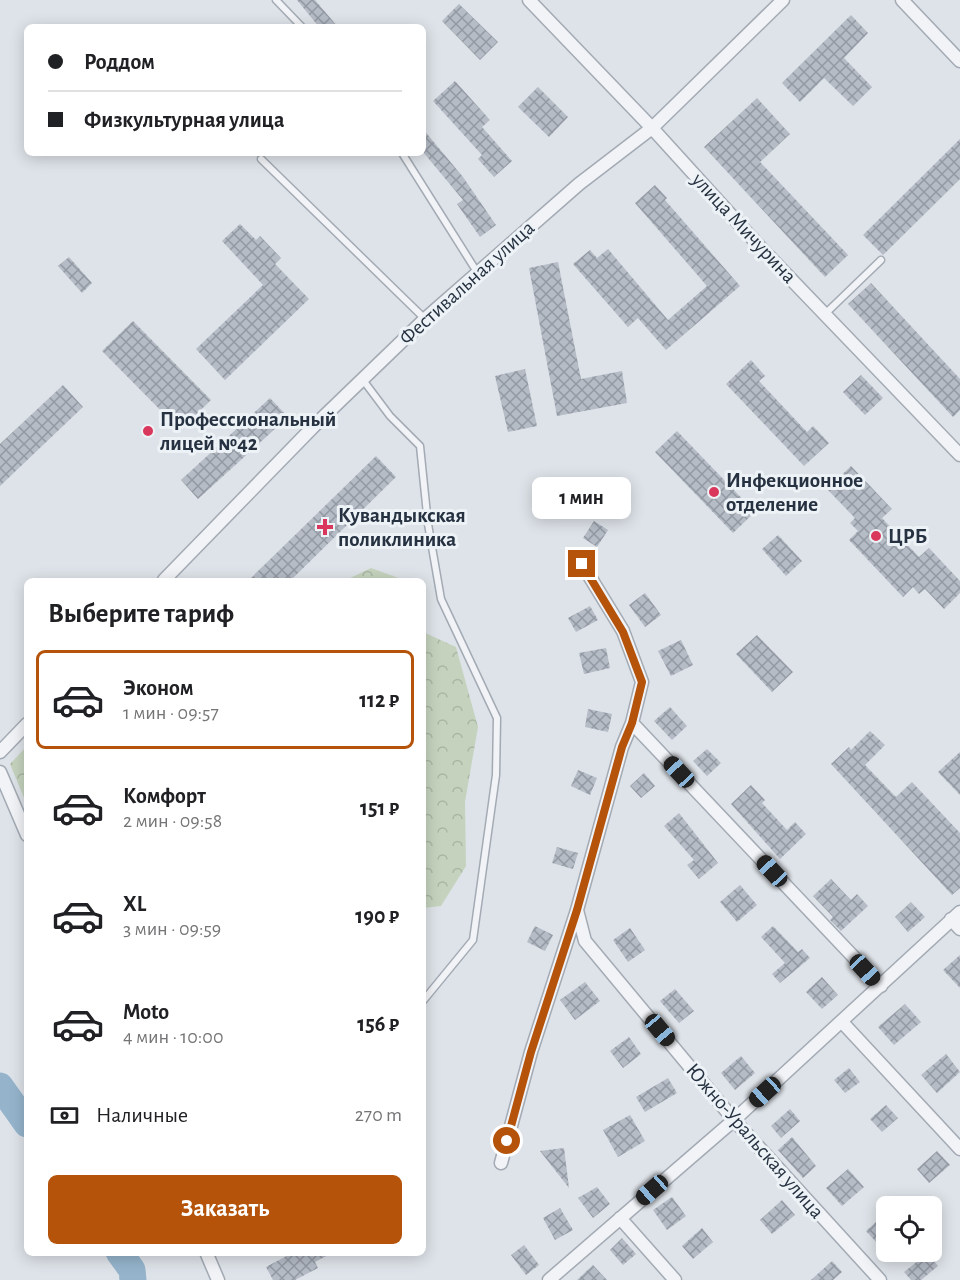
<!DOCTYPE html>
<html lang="ru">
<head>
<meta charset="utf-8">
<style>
	:root { --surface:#fff; --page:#f6f6f6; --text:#202124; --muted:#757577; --line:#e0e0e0; --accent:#b45309 }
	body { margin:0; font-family:"Alegreya Sans",sans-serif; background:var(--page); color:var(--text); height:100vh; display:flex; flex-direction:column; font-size:22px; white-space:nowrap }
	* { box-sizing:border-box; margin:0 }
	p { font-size:20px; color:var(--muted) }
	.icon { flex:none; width:33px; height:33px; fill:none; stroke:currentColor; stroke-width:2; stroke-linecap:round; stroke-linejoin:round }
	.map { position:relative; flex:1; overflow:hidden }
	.sheet { position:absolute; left:24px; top:578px; width:402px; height:678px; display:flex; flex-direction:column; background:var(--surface); border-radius:9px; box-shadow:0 3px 15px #0003 }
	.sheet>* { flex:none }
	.banner { position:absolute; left:24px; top:24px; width:402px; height:132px; border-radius:9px; box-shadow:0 3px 15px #0003; display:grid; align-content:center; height:132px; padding:0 24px; background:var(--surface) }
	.fabs { position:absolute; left:876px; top:1196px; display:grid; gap:12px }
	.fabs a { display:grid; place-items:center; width:66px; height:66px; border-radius:9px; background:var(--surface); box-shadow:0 3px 15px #0003; font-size:30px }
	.end { position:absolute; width:27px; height:27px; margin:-14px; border:8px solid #b45309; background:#fff; box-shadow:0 0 0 3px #fff }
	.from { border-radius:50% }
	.bubble { position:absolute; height:42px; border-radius:9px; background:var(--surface); box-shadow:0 3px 15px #0003; font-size:20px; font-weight:600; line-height:42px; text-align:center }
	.car { position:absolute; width:18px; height:36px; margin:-18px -9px; border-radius:8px; box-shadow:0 0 4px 2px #0007; background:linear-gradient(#222 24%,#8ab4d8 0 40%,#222 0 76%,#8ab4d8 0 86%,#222 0) }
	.banner b { display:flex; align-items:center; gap:21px; height:57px; font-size:22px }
	.banner b+b { border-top:2px solid var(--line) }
	.banner i { width:15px; height:15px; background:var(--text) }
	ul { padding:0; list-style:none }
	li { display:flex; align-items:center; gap:18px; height:99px; margin:0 12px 9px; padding:0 12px; border:3px solid transparent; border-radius:9px }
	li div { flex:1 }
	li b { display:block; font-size:22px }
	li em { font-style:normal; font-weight:600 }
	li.on { border-color:var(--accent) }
	li>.icon { width:54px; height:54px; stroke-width:1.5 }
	h2 { padding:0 24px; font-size:27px; line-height:72px }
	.pay { display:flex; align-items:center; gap:15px; height:66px; padding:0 24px; font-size:22px }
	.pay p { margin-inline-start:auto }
	.action { display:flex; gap:12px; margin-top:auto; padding:12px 24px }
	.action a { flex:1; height:69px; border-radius:9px; background:var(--accent); color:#fff; font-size:24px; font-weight:600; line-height:69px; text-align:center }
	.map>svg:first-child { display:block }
	.forest { fill:url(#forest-crowns) }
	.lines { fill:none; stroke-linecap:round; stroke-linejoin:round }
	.river { stroke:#95b4cc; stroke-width:27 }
	.building { fill:url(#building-cross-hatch) }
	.service-casing { stroke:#a3aab3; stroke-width:9 }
	.minor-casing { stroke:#a3aab3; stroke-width:15 }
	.service { stroke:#f1f3f7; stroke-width:6 }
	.minor { stroke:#f1f3f7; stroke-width:12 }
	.route { stroke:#b45309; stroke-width:8 }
	.poi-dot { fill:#da375c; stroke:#edf2f6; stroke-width:2 }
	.labels { text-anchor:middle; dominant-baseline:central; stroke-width:6; stroke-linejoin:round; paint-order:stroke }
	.street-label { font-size:21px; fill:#263241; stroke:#edf2f6 }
	.poi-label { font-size:21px; font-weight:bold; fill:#263241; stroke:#edf2f6; text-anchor:start }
</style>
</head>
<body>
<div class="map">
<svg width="960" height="1280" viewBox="0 0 960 1280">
	<defs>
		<pattern id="forest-crowns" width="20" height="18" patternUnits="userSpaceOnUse" patternTransform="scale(1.5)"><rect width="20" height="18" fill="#c5d3be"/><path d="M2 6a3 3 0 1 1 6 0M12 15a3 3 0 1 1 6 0" fill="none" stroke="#a9b6a4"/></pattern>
		<pattern id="building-cross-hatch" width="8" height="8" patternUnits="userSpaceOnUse" patternTransform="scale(1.5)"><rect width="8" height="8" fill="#b5bcc6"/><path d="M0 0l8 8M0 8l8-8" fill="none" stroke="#9399a2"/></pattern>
	</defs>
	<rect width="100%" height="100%" fill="#dee3e9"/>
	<path class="forest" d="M371 568 404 580H346Z
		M423 632 456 647 478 727 465 802 466 866 441 906 423 908Z
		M27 746V805L10 764Z"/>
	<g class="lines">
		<path class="river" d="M0 1086 27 1124
			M119 1252 132 1270 133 1280"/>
	</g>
	<path class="building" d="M297 0H315L338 27H319Z
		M459 4 498 42 480 60 442 21Z
		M851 15 868 33 844 58 872 87 853 106 824 78 800 102 782 83Z
		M455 81 490 120 482 127 512 161 494 177 478 159 482 155 433 101Z
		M538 87 568 117 549 137 518 107Z
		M757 98 790 134 760 162 848 255 825 277 704 147Z
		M423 129 463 177 496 225 480 237 457 204 463 200 423 152Z
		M960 139V179L883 255 863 235Z
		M655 185 667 198 665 200 740 286 666 350 638 318 628 327 573 264 590 250 597 258 608 249 668 320 707 286 635 203Z
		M240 224 256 240 260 236 281 258 275 264 309 299 225 380 196 349 263 285 222 241Z
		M69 257 92 283 82 293 58 266Z
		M558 262 581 379 622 371 627 403 557 416 529 268Z
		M871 283 960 379V410L953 417 848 304Z
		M133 321 211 400 180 430 102 351Z
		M751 360 765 376 759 381 807 432 813 426 829 443 804 466 726 384Z
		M525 369 537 426 508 432 495 376Z
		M861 375 883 398 865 415 843 392Z
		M63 385 83 407 0 486V444Z
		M270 398 288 417 198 499 181 480Z
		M677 431 755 512 733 533 655 452Z
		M376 456 396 477 291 580H249Z
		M851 466 892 509 882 518 919 557 929 548 960 581V593L944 609 925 589 919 594 913 587 903 597 849 540 858 531 850 523 855 518 827 489Z
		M594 521 608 530 597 547 583 538Z
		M778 535 802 561 786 576 762 549Z
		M645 593 661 615 645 627 629 605Z
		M590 606 598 620 576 632 568 618Z
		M757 635 793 672 772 692 736 654Z
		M681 640 693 665 671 676 658 651Z
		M606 648 610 668 584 674 579 653Z
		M670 707 687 726 672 740 654 721Z
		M588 709 612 714 608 732 585 727Z
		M870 731 885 745 865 765 896 797 912 782 960 833V888L952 895 831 764 849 747 851 750Z
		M707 749 721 763 707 776 693 761Z
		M960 752V795L938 772Z
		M578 770 597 778 590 795 571 786Z
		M644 773 655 786 641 798 630 786Z
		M751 785 765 800 762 803 787 830 795 822 806 834 780 859 731 804Z
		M679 813 718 863 699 879 687 865 694 860 664 826Z
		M557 847 578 853 573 869 552 863Z
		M831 879 851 900 857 894 868 906 841 931 830 920 833 917 813 896Z
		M740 885 757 905 737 922 720 902Z
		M911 902 925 917 908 932 895 917Z
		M535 926 553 935 545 951 527 942Z
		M773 926 798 952 802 949 810 958 780 983 772 974 785 963 761 937Z
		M630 928 645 950 628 962 613 940Z
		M960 955V988L943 970Z
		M822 977 838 995 822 1009 806 992Z
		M585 982 600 1001 575 1020 560 1000Z
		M675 989 694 1011 679 1023 660 1001Z
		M905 1004 921 1022 894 1045 878 1027Z
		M629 1037 641 1054 623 1068 610 1051Z
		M946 1054 960 1072 937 1093 921 1075Z
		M741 1056 755 1073 735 1090 721 1073Z
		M849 1068 860 1082 845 1093 834 1080Z
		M668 1078 677 1093 645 1112 636 1097Z
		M886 1105 898 1118 882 1132 870 1119Z
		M790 1109 800 1121 781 1138 771 1126Z
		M630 1115 645 1141 618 1157 603 1130Z
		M792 1137 816 1166 803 1178 778 1150Z
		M564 1148 569 1188 540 1151Z
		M937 1151 950 1165 929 1183 917 1169Z
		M848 1169 864 1187 842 1206 826 1188Z
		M597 1187 610 1204 593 1218 578 1198Z
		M672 1197 686 1216 667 1230 653 1210Z
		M782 1200 795 1215 772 1234 760 1220Z
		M560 1208 573 1230 555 1240 543 1218Z
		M886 1213V1237L878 1244 866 1231Z
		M702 1228 713 1242 693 1259 682 1246Z
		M622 1238 636 1254 623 1265 610 1250Z
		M524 1245 539 1265 526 1275 511 1255Z
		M294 1252H334L315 1262 318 1268 295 1280H273L266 1267Z
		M928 1253 938 1266 921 1280H911L904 1272Z
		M832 1261 842 1272 833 1280H811Z
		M593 1265 607 1280H577Z"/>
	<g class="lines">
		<g class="service-casing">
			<path id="service" d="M276 0 302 27
				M402 153 477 272
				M261 159 425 319
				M825 314 881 260
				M363 380 390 416 420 446 428 524 441 599 497 718 496 775 473 940 423 1001"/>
		</g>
		<g class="minor-casing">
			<path id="minor" d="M529 0 652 128 761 248 960 455
				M902 0 960 61
				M164 580 314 426 425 319 579 184 652 128 783 0
				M632 723 881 986
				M0 752 27 724
				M0 772 27 835
				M577 910 585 941 734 1120 880 1280
				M951 919 960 929
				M842 1022 960 1149
				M501 1163 531 1052 577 910 622 747 632 723 642 682 623 631 582 564
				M620 1218 675 1280
				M206 1252 218 1280
				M549 1280 734 1120 960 912"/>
		</g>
		<use href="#service" class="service"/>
		<use href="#minor" class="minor"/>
	</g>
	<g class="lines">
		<path class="route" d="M507 1141 531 1052 577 910 622 747 632 723 642 682 623 632 582 564"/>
	</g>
	<g class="poi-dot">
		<circle cx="148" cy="431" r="6"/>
		<circle cx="714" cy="492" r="6"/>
		<path d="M322 518h6v6h6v6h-6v6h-6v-6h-6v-6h6z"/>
		<circle cx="876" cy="536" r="6"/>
	</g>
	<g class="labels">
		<g class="street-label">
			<text transform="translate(744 228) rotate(47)">улица Мичурина</text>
			<text transform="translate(467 283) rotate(-42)">Фестивальная улица</text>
			<text transform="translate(755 1141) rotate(49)">Южно-Уральская улица</text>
		</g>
		<g class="poi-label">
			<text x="160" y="419">Профессиональный<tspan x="160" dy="24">лицей №42</tspan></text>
			<text x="726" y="480">Инфекционное<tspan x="726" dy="24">отделение</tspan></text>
			<text x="338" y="515">Кувандыкская<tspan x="338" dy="24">поликлиника</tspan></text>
			<text x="888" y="536">ЦРБ</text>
		</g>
	</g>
</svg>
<div class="fabs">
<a><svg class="icon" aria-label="locate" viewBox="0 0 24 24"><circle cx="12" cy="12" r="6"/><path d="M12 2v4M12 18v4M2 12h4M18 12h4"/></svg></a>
</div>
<i class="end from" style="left:507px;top:1141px"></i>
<i class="end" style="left:582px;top:564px"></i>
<div class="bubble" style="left:532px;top:477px;width:99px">1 мин</div>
<i class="car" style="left:679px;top:772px;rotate:317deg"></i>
<i class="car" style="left:772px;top:871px;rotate:317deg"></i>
<i class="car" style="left:865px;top:970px;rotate:137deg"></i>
<i class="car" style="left:660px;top:1030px;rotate:140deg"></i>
<i class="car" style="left:765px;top:1092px;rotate:228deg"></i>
<i class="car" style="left:652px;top:1190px;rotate:229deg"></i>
<div class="banner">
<b><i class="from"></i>Роддом</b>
<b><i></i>Физкультурная улица</b>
</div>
<section class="sheet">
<h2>Выберите тариф</h2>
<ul>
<li class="on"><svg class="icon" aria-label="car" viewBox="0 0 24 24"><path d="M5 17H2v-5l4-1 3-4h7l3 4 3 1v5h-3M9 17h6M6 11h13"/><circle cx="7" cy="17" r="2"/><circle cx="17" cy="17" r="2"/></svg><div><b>Эконом</b><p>1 мин · 09:57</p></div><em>112 ₽</em></li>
<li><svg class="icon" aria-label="car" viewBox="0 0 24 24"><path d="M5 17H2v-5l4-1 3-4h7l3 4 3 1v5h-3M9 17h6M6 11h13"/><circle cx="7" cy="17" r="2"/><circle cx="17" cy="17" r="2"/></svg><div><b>Комфорт</b><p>2 мин · 09:58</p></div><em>151 ₽</em></li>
<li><svg class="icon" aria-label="car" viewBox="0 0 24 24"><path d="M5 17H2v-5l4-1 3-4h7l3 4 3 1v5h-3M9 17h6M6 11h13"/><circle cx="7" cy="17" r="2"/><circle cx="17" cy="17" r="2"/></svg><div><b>XL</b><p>3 мин · 09:59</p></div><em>190 ₽</em></li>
<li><svg class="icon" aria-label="car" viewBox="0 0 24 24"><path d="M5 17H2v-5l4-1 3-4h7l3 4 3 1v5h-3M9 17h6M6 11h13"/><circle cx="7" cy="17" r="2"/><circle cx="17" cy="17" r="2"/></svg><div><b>Moto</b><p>4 мин · 10:00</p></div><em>156 ₽</em></li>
</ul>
<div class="pay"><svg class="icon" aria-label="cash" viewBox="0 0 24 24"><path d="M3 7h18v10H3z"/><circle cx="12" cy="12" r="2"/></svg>Наличные<p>270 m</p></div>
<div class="action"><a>Заказать</a></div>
</section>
</div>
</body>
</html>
